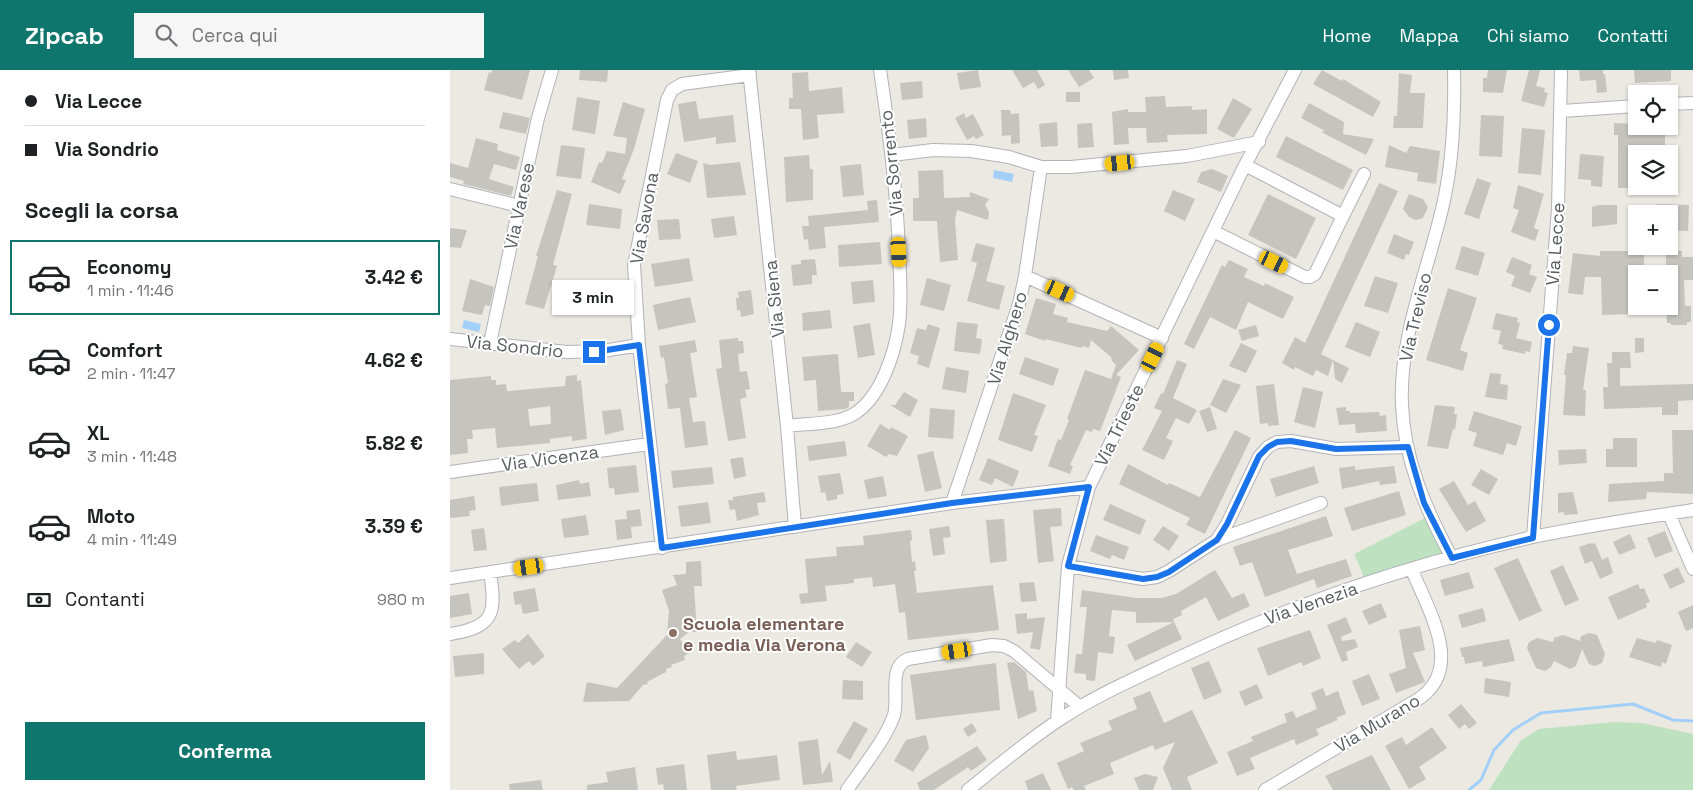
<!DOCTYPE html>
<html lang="it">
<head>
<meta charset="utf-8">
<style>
	:root { --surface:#fff; --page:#f6f6f6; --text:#202124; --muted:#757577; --line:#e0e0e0; --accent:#0f766e }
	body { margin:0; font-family:"Space Grotesk",sans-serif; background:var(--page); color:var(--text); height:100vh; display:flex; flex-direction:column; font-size:19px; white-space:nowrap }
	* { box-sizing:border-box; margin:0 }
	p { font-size:16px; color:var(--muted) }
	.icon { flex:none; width:28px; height:28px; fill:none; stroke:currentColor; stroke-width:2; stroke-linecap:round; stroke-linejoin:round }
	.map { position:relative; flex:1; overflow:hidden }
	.details { display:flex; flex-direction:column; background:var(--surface); width:450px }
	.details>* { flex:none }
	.top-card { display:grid; align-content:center; height:110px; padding:0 25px; background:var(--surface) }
	.tools { position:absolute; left:1178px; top:15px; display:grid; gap:10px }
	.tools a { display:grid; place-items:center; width:50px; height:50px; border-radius:0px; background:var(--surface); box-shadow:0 1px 4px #0004; font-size:25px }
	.end { position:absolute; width:22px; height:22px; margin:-11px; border:6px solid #1a73e8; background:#fff; box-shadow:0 0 0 2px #fff }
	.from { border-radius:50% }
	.bubble { position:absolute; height:35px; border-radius:0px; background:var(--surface); box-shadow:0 1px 4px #0004; font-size:16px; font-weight:700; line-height:35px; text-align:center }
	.car { position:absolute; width:15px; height:30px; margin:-15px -8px; border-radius:6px; box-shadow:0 0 4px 1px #0007; background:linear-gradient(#f5c518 24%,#345 0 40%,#f5c518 0 76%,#345 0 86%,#f5c518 0) }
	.top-card b { display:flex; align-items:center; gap:18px; height:48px; font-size:19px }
	.top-card b+b { border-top:1px solid var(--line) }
	.top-card i { width:12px; height:12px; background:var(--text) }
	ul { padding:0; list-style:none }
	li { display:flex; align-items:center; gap:15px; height:75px; margin:0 10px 8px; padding:0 15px; border:2px solid transparent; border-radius:0px }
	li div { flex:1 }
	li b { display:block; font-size:19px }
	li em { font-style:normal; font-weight:700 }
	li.current { border-color:var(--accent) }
	li>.icon { width:45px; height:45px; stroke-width:1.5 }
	h2 { padding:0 25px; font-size:22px; line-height:60px }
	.pay { display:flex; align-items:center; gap:12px; height:55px; padding:0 25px; font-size:19px }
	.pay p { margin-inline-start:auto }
	.cta { display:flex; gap:10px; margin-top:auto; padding:10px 25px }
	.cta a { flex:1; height:58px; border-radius:0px; background:var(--accent); color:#fff; font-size:20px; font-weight:700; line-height:58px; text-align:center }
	header { display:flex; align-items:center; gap:30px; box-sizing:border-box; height:70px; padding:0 25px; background:var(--accent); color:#fff }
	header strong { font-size:24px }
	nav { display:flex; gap:28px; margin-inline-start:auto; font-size:18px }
	.search { width:350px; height:45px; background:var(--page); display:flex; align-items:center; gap:12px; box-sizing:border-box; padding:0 18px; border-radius:0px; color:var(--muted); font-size:19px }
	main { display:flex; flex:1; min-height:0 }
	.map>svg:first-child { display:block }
	.green { fill:#bee2c0 }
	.water { fill:#a3d0f9 }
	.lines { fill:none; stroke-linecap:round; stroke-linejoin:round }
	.stream { stroke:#a3d0f9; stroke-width:3 }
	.building { fill:#c6c4be; fill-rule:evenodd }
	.street-casing { stroke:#b1b3b8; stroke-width:14 }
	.street { stroke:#fff; stroke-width:12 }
	.route { stroke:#1a73e8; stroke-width:6 }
	.education-dot { fill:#8d6e63; stroke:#fff; stroke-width:2 }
	.labels { text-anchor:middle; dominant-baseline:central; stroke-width:4; stroke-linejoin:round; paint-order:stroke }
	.street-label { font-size:18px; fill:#595c61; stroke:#fff }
	.education-label { font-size:18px; font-weight:bold; fill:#785e54; stroke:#fff; text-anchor:start }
</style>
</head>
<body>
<header>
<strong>Zipcab</strong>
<div class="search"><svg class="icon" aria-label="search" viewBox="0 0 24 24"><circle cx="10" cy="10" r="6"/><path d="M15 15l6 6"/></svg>Cerca qui</div>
<nav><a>Home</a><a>Mappa</a><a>Chi siamo</a><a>Contatti</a></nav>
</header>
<main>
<section class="details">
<div class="top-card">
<b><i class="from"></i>Via Lecce</b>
<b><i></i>Via Sondrio</b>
</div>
<h2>Scegli la corsa</h2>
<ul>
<li class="current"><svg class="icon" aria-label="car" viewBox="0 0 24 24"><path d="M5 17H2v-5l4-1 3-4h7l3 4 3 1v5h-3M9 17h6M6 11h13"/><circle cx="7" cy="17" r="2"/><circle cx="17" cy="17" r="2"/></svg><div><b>Economy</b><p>1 min · 11:46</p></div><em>3.42 €</em></li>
<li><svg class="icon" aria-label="car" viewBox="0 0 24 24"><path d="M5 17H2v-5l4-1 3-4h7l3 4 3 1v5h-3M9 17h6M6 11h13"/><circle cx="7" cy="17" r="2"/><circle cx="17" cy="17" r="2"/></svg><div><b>Comfort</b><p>2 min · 11:47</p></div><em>4.62 €</em></li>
<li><svg class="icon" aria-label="car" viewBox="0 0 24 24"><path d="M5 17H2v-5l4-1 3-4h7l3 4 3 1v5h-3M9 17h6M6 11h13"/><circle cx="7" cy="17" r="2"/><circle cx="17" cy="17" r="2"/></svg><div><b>XL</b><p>3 min · 11:48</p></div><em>5.82 €</em></li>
<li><svg class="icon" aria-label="car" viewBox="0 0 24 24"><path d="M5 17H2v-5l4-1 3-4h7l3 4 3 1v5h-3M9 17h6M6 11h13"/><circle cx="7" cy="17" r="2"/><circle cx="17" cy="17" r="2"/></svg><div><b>Moto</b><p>4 min · 11:49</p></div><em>3.39 €</em></li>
</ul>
<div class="pay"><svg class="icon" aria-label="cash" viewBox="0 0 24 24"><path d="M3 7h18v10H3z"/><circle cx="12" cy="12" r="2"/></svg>Contanti<p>980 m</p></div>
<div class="cta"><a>Conferma</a></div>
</section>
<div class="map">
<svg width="1243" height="720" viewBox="0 0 1243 720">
	<rect width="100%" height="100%" fill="#ebe9e1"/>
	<path class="green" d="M977 447 992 478V483L915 509 904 484Z
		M1164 652 1192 653 1243 664V720H1039L1071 670 1089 659Z"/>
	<path class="water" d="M544 100 564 104 562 112 543 108Z
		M14 250 31 254 29 262 12 258Z"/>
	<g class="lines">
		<path class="stream" d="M1019 720 1031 710 1044 680 1063 660 1091 643 1183 634 1223 650 1243 651"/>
	</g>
	<path class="building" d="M42 0H80L72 30 34 20 39 2 42 3Z
		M130 0H158L157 12 129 10Z
		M528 0 531 17 510 20 507 3Z
		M562 0H587L595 15 588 19 584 12 573 18Z
		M618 0H639L644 8 629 17Z
		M663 0H678L679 8 664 10Z
		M872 0 892 11 893 9 931 32 923 47 863 14Z
		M1038 0H1057L1053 23 1033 22V8H1037Z
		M1079 0H1090L1086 16 1095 18 1094 22 1098 23 1094 37 1071 31Z
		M1129 0H1153V4H1155L1157 22 1147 23 1146 10 1130 11Z
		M1184 0H1221V11L1185 13Z
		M358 2 359 21 392 17 394 43 367 45 369 68 353 70 351 39H339V28H343L342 3Z
		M949 3 962 5 960 23H975L973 58H943L944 46H947Z
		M472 11 473 28 452 30 450 13Z
		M616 22H630V32H616Z
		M715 26 716 37 742 36V40L757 39V64L717 65 718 72 697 73 696 58H678L679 74 664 75 662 42 678 39V42H696L695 27Z
		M127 27 150 31 145 64 122 60Z
		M783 28 802 39 784 68 767 59Z
		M246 31 249 49 283 45 286 72 266 74V67L234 72 228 34Z
		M173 32 195 39 184 79 172 109 176 110 170 124 141 112 149 92 152 93 157 81 175 84 177 68 163 66Z
		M859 33 894 52 893 64 924 69 916 85 871 62 875 61 851 48Z
		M551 40H560L561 44 569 43 570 73 561 74V65L552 66Z
		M53 42 80 48 76 64 49 58Z
		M514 43 516 48 523 44 534 65 526 69 524 66 517 70 505 48Z
		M1031 45 1054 46 1052 87 1029 86Z
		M476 48 477 67 459 69 457 50Z
		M607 52 608 76 591 77 589 54Z
		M642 53 644 77 628 78 627 54Z
		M1164 53 1186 54V56H1215V84H1203V75H1186V118H1168V65H1164Z
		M1072 58 1095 60 1091 105 1068 103Z
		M836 66 903 100 893 120 826 87Z
		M26 68 48 74 47 80 70 87 66 100 44 94 39 109 64 117 61 126 13 114 14 111 0 107V93L18 98Z
		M111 75 135 78 131 109 106 106Z
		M939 75 956 83 960 76 990 81 986 114 967 111 968 103 935 97Z
		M226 83 248 91 240 113 217 104Z
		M1130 84 1154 86 1152 117 1141 116V110L1128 109Z
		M359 85 360 99H363V130L336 132 334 87Z
		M290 92 296 125 257 128 253 93 260 95Z
		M411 94 414 125 393 127 390 96Z
		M762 99 778 106 771 122 747 112 751 102Z
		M493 100 494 128 520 127V122L539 129 535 135 539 142 538 150 507 140 505 150 508 190 490 192 487 151H463V128H469L468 101Z
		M1027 108 1041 113 1029 149 1014 144Z
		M929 113 948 121 871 284 883 290 878 306 866 300 863 306 845 297 844 300 832 293 845 267 855 273Z
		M1068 115 1094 124 1084 158 1089 160 1085 171 1061 162 1069 140 1063 138Z
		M107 120 122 124 103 195 107 196 94 239 75 234 88 186H86Z
		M723 120 745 129 735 151 714 141Z
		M818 124 866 148 846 189 798 165Z
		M959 124 973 129 978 137 973 148 966 150 959 147 953 139Z
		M427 130 429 152 374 157 376 178 359 180 358 169 354 170 352 156H359L358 146 418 140 417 131Z
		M139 134 172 139 170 159 136 155Z
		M1206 134 1239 135 1238 161 1219 160V144H1206Z
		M1149 135H1167V154L1142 157V137Z
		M284 146 287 165 264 168 261 149Z
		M229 149 231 169 209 170 207 150Z
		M0 158 17 160 11 178 0 177Z
		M944 164 964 172 959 185 956 184 954 190 937 183Z
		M430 172 432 194 389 197 388 175Z
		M526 173 545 178 536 211 555 216 549 240 517 231 527 193 521 191Z
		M1012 176 1035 183 1028 206 1005 199Z
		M1150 181H1194V204H1186V244L1152 245 1151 207H1135L1133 225 1118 223 1123 183 1150 186Z
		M1216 181H1232V187H1243V210H1234L1235 236H1241V252H1237V255H1221V253H1217L1216 236H1219V231H1226V210H1219V204H1216Z
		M1062 187 1082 195 1079 204 1087 207 1080 223 1061 216 1065 206 1056 202Z
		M239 188 243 211 205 217 201 194Z
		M365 189 367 205H362V214L343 216 341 195 351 194V190Z
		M779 190 798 199 794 207 814 216 815 213 844 227 833 249 798 232 786 260 760 247 744 279 734 274 772 195 775 197Z
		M925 206 948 213 938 243 914 236Z
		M477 208 501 215 494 241 470 235Z
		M20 209 44 217 40 236 35 235 32 245 12 241Z
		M423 210 425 232 403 234 401 212Z
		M998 218 1027 228 1010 280 1018 283 1013 301 976 290Z
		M301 220 304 244 291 247 290 240 287 241 286 228H289L288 222Z
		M240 227 246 252 208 260 203 235Z
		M586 228 606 234 603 244 618 248 617 252 657 261 661 256 689 280 666 305 671 307 650 361 643 359 642 362 636 360 620 395 623 396 620 404 598 396 608 369 611 370 619 350 617 349 635 300 661 309 666 295 661 290 662 288 641 270 639 278 632 276V278L595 269V271L575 264Z
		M380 240 382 258 353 261 352 243Z
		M1046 243 1068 248 1067 252 1070 253 1066 268 1082 272 1080 282 1075 281V284L1052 279 1053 275 1048 274 1051 261 1042 259Z
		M507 252 528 254 526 268 532 269 530 284 504 281Z
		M906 252 930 262 920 287 895 277Z
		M420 253 425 285 408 288 403 256Z
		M478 254 490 258 479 298 467 294 469 286 460 283 467 258 476 260Z
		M806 255 809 266 792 271 788 260Z
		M288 268V271H293L294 283 288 284 290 302 297 301 300 319 295 320 297 327 290 329 296 368 278 371 266 299 272 298 269 270Z
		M1185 268H1194V282L1185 283Z
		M245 270 247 282 240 283 247 327 239 328 243 352 255 351 258 375 235 378 230 338 218 339 215 314 218 313 214 287 211 288 209 276Z
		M791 273 807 281 796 303 779 296Z
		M1123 276 1139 278 1133 320H1136L1135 346 1113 345 1116 305H1114L1117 283H1122Z
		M1162 282H1180L1181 298H1170V316L1243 314V330L1228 331V345H1212V337L1154 339 1153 317H1158L1157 293H1162Z
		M388 284 391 322H404V331H399V337L395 339 368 341 366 310 354 311 352 287Z
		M575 287 609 299 603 316 569 304Z
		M727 290 737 294 723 328 747 340 739 354 726 348 716 368 723 371 714 390 692 380 712 341 704 338 711 323 713 324Z
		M883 290 899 298 892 313 885 309Z
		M496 297 519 301 516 323 492 319Z
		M1040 303 1051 304 1050 314 1058 315 1057 330 1035 327Z
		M127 305V311L131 310 137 369 122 371V366L100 369V373L47 378 45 358 22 360 23 369H17L18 383 0 385V310L41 306V310H46V315L56 314 57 321 115 316 116 306ZM100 336 101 354 80 356 78 339Z
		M773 309 791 315 776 343 760 335Z
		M824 314 829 355 818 356V353L810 354 806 316Z
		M853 317 873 322 865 358 844 352Z
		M454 322 468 330 460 347 440 335H445Z
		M563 323 596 335 584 365 588 366 582 382 548 370Z
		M985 335 1005 337 1004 344H1007L1005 360 1003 359 998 379 977 376Z
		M760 337 767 359 757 362 749 341Z
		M896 337V341H900V343L929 342 930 346 936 345 937 361 906 363 905 354 889 355 886 338Z
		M480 338 505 340 503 369 478 367Z
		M171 339 174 360 155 365 152 341Z
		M1024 341 1072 356 1066 376 1057 373 1053 385 1023 376 1027 363 1018 360Z
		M430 354 440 360 441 357 458 366 447 386 439 384 436 387 417 376Z
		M785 360 801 368 755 464 736 455 740 448 669 414 678 394 718 415 719 413 750 427Z
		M1222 360H1243V424L1197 422 1196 429 1158 432 1159 414 1214 411V403H1223Z
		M1163 368H1187V397H1156V379H1163Z
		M395 371 397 386 359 391 357 376Z
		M1136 379 1137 393 1109 395 1108 380Z
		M483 381 492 418 475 422 467 385Z
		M293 387 296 406 284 409 280 389Z
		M538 388 569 401 563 417 545 408 542 415 529 410Z
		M186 395 189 422 165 425 164 418H159L157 398Z
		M864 396 869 413 826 427 820 409Z
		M905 396V400L944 396 947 413 930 415 929 411 892 419 889 398Z
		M262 397 264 414 223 418 221 401Z
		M1031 399 1048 409 1039 425 1021 415Z
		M390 403 394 424 387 425V429L377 431 375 422 371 423 368 406Z
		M433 406 437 426 418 429 414 410Z
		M129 410 130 414 139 412 141 426 108 430 106 415Z
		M1004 411 1018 435 1025 431 1036 451 1016 462 989 419Z
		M87 413 89 431 51 436 49 417Z
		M949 421 956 445 902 461 894 438Z
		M314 422 316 432 307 433 309 445 287 451 285 439 280 440 278 430H283V427Z
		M1123 422 1128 444 1114 445V442L1108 443V423Z
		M24 426 26 440 19 441 20 446 0 448V430Z
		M258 432 261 453 231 457 228 436Z
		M660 434 696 450 690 465 653 450Z
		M611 438 612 456 600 457 604 491 588 493 583 440Z
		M190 439 192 456 181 457 182 468 167 470 165 450 177 449 176 441Z
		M136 445 139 465 114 468 111 449Z
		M876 446 883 466 838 480 847 504 896 489 902 506 867 518 864 509 815 527 802 492 790 496 783 477Z
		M554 449 557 491 540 493 536 450Z
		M499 456 501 467 493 468 495 484 483 486 479 459Z
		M713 456 729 466 719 481 703 470Z
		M34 458 37 480 24 481 21 460Z
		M461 460 462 470 460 471 462 492 465 491 466 501H464L467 523 543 515 549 560 458 570 455 542 449 543 445 514 423 517 422 507 404 509V513L375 516 377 531 351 534 349 524 358 523 355 489 387 486 386 477 414 475 413 466Z
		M1215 461 1223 481 1205 488 1197 468Z
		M1180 464 1186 478 1169 485 1163 472Z
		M646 465 679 477 674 490 662 485 660 489 640 481Z
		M1141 473 1142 474 1145 473 1152 490 1158 487 1163 503 1150 509 1142 491 1135 494 1129 477Z
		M1068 488 1092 541 1069 551 1044 498Z
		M251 491 252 516H244L247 562H239L230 569 239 583 234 586 235 590 221 595 222 597 216 599V602L197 612 198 614 193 615 179 631 133 632 137 612 167 618 217 565 219 541 212 520 227 515 223 505 236 504V492Z
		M1113 495 1129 530 1115 536 1100 501Z
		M1228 497 1235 512 1220 519 1213 505Z
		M765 500 782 528 794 523 800 536 768 551 756 527 731 541 732 545 723 549 724 552 686 553V542L662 540 659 566 665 567 663 584 648 582 645 611 636 610V604L624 603 626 584H632L637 537H630L632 520 686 528H712L726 524Z
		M1019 502 1024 518 995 526 990 510Z
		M584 512 587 531 571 532 569 513Z
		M1188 514 1190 519 1194 518 1200 532 1196 533 1197 537 1168 550 1158 527Z
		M85 518 89 541 73 544 71 534 65 535 63 522Z
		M19 523 22 544 0 548V526Z
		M931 533 937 547 919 555 912 541Z
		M1243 535V558L1236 561 1228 542Z
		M1033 538 1036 551 1012 558 1008 545Z
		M577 543V549L595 547 590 580 580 578 583 562 567 564 565 544Z
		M896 547 902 562 891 567 892 571 905 569 908 577 896 582 898 590 892 592 877 555Z
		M724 552 732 569 685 591 677 575Z
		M970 556 975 580 963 583 975 612 946 623 939 604 956 598 949 560Z
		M860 560 871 588 853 596 851 592 818 606 807 578Z
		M1139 563 1147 565 1155 584 1152 593 1145 596 1139 594 1132 579 1126 596 1120 599 1104 591 1101 597 1095 601 1086 598 1077 578 1079 572 1087 568 1103 572 1104 568 1113 565 1130 571 1131 566Z
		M78 564 95 586 83 596 79 591 69 599 52 579 65 570 68 573Z
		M1187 568 1206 573 1207 570 1222 575 1216 594 1212 592 1211 597 1179 587Z
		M1059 569 1065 591 1033 597 1032 591 1015 594 1014 587H1012L1010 578Z
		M406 572 422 582 412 597 396 587Z
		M34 583V604L5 607 3 586Z
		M759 591 772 622 754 630 741 598Z
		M564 592 576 602 579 621 583 620 587 641 568 649 557 593Z
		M546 593 550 640 466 650 460 605Z
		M919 604 930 629 912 636 902 611Z
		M1035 608 1061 612 1059 627 1034 623Z
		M393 610 413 611V630L392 629Z
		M807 614 813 628 795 636 789 622Z
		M873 618 876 626 888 621 896 644 886 648 888 650 866 659 869 665 846 675 844 669 800 688 805 699 787 706 777 682 803 671 801 667 837 652 834 644 843 641 846 648 867 639 861 623Z
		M700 621 714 653 742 640 768 693 737 707 742 720H722L713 698 725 672 705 680 703 675 660 693 664 704 634 716 636 720H624L622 717 618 719 607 693 634 681 630 673 662 660 658 651 687 639 683 628Z
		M1011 634 1027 653 1019 659 1015 654 1009 659 998 645Z
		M404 651 418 659 400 690 386 682Z
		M522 653 527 661 518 667 513 659Z
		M982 657 997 678 969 697 976 709 959 719 935 676 952 667 956 675Z
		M476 665 479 678 463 702 444 691 456 670Z
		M368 669 372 705 380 691 383 712 353 715 348 672Z
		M527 676 537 690 521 701 518 697 484 720H470L467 713Z
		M286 681 287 690 327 685 330 710 286 716 287 720H261L257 685Z
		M922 685 941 720H883L875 706Z
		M234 694 237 720H214L213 714 208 715 206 698Z
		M185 697 188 720H137V715L158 712 156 702Z
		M593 703 601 720H578L575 711Z
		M695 704 708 707 703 720H689L684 708Z
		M91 710 93 720H60L59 714Z"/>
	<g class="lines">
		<g class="street-casing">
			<path id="street" d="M299 0 337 356 345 457
				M1219 34 1243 33
				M1112 41 1186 36
				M442 85 483 80 521 81 559 87 591 97H621L737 86 809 72
				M0 119 69 136
				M893 146 914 104
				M763 161 855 207H860L865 204 893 146 795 95
				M575 206 712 268
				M0 269 117 282 153 281 189 275
				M40 273 88 48 102 0
				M337 356C358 353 390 355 407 342 432 324 445 282 449 254 452 230 450 206 449 182 447 121 439 60 430 0
				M0 402 199 374
				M502 433 569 234 575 206 591 97
				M1219 444 1243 499
				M1083 467 1108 139 1111 0
				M767 470 871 433
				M212 478 189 275 184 195 217 30 222 20 232 14 300 5
				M1002 488C976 440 954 390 952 335 949 268 977 203 992 139 1003 94 1005 47 1004 0
				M618 496 693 509 707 507 719 501 767 470 777 454 809 387 818 377 827 372 841 371 886 379 958 377
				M0 508 502 433 639 417
				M0 564C45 557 46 543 40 502
				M607 651 618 496 639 417 792 101 845 0
				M397 720C412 698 436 669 444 645 449 628 438 596 458 589L542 575 554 576 564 581 630 637
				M518 720C548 696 579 669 612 648 647 625 686 608 724 590 838 536 960 494 1083 467 1136 456 1190 448 1243 440
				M815 720 967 630C1016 599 978 540 962 500"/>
		</g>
		<use href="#street" class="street"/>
	</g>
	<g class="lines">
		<path class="route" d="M144 282 189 275 212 478 502 433 639 417 618 496 693 509 707 507 719 502 767 470 777 454 809 386 818 377 827 372 841 371 886 379 958 377 974 433 1002 488 1083 468 1099 255"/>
	</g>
	<circle class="education-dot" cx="223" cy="563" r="5"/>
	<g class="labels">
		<g class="street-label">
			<text transform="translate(441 93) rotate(-96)">Via Sorrento</text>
			<text transform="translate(69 136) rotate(-78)">Via Varese</text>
			<text transform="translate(194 148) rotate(-80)">Via Savona</text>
			<text transform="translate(1105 174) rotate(-86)">Via Lecce</text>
			<text transform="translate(324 229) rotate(-96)">Via Siena</text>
			<text transform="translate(965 247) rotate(-77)">Via Treviso</text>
			<text transform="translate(557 268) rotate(-73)">Via Alghero</text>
			<text transform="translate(65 276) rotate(6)">Via Sondrio</text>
			<text transform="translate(669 355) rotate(-64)">Via Trieste</text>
			<text transform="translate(100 388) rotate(-8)">Via Vicenza</text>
			<text transform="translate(861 533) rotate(-19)">Via Venezia</text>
			<text transform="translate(927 653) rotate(-31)">Via Murano</text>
		</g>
		<g class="education-label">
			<text x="233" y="553">Scuola elementare<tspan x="233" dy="21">e media Via Verona</tspan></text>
		</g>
	</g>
</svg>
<div class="tools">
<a><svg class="icon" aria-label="locate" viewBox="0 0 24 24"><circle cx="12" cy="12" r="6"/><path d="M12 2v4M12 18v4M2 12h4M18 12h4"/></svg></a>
<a><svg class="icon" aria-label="layers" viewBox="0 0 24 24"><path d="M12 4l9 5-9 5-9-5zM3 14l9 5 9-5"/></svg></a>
<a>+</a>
<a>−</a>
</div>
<i class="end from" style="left:1099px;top:255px"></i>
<i class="end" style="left:144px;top:282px"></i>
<div class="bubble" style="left:102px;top:210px;width:82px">3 min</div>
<i class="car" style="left:670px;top:93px;rotate:264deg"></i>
<i class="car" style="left:449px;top:182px;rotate:177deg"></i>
<i class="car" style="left:824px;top:192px;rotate:116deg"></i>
<i class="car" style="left:610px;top:221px;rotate:114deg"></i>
<i class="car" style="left:703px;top:287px;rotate:26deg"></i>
<i class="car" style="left:79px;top:497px;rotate:262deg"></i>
<i class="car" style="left:507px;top:581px;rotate:261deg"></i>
</div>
</main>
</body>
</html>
